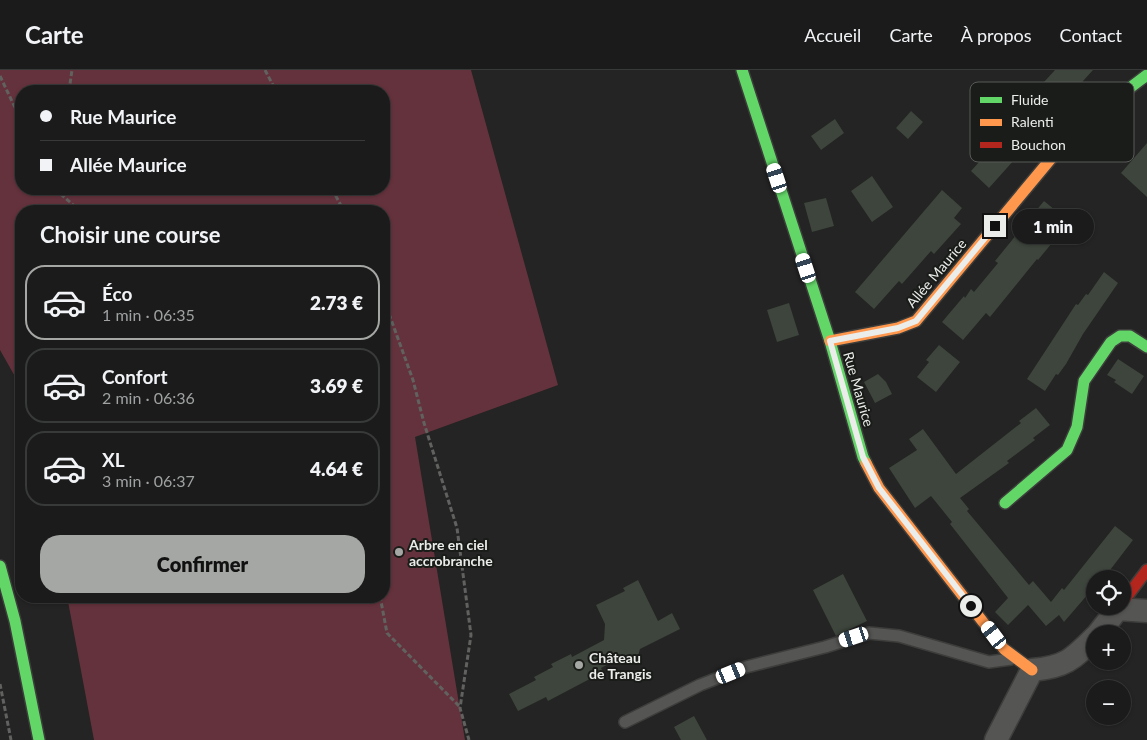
<!DOCTYPE html>
<html lang="fr">
<head>
<meta charset="utf-8">
<style>
	:root { --surface:#1a1b1a; --page:#232423; --text:#f1f3f6; --muted:#9fa1a2; --line:#383939; --accent:#a5a7a4 }
	body { margin:0; font-family:Lato,sans-serif; background:var(--page); color:var(--text); height:100vh; display:flex; flex-direction:column; font-size:19px; white-space:nowrap }
	* { box-sizing:border-box; margin:0 }
	p { font-size:16px; color:var(--muted) }
	.icon { flex:none; width:28px; height:28px; fill:none; stroke:currentColor; stroke-width:2; stroke-linecap:round; stroke-linejoin:round }
	.map { position:relative; flex:1; overflow:hidden }
	.panel { position:absolute; left:15px; top:135px; width:375px; height:398px; display:flex; flex-direction:column; background:var(--surface); border-radius:20px; box-shadow:0 1px 4px #0004,0 0 0 1px var(--line) }
	.panel>* { flex:none }
	.top-card { position:absolute; left:15px; top:15px; width:375px; height:110px; border-radius:20px; box-shadow:0 1px 4px #0004,0 0 0 1px var(--line); display:grid; align-content:center; height:110px; padding:0 25px; background:var(--surface) }
	.fabs { position:absolute; left:1086px; top:500px; display:grid; gap:10px }
	.fabs a { display:grid; place-items:center; width:45px; height:45px; border-radius:50%; background:var(--surface); box-shadow:0 1px 4px #0004,0 0 0 1px var(--line); font-size:25px }
	.end { position:absolute; width:22px; height:22px; margin:-11px; border:6px solid #ebedea; background:#111; box-shadow:0 0 0 2px #111 }
	.from { border-radius:50% }
	.bubble { position:absolute; height:35px; border-radius:18px; background:var(--surface); box-shadow:0 1px 4px #0004,0 0 0 1px var(--line); font-size:16px; font-weight:800; line-height:35px; text-align:center }
	.car { position:absolute; width:15px; height:30px; margin:-15px -8px; border-radius:6px; box-shadow:0 0 4px 1px #0007; background:linear-gradient(#fff 24%,#345 0 40%,#fff 0 76%,#345 0 86%,#fff 0) }
	.top-card b { display:flex; align-items:center; gap:18px; height:48px; font-size:19px }
	.top-card b+b { border-top:1px solid var(--line) }
	.top-card i { width:12px; height:12px; background:var(--text) }
	ul { padding:0; list-style:none }
	li { display:flex; align-items:center; gap:15px; height:75px; margin:0 10px 8px; padding:0 15px; border:2px solid var(--line); border-radius:20px }
	li div { flex:1 }
	li b { display:block; font-size:19px }
	li em { font-style:normal; font-weight:800 }
	li.on { border-color:var(--accent) }
	li>.icon { width:45px; height:45px; stroke-width:1.5 }
	h2 { padding:0 25px; font-size:22px; line-height:60px }
	.primary-button { display:flex; gap:10px; margin-top:auto; padding:10px 25px }
	.primary-button a { flex:1; height:58px; border-radius:20px; background:var(--accent); color:#111; font-size:20px; font-weight:800; line-height:58px; text-align:center }
	header { display:flex; align-items:center; gap:30px; box-sizing:border-box; height:70px; padding:0 25px; background:var(--surface); border-bottom:1px solid var(--line) }
	header strong { font-size:24px }
	nav { display:flex; gap:28px; margin-inline-start:auto; font-size:18px }
	.map>svg:first-child { display:block }
	.forest { fill:#64323c; fill-rule:evenodd }
	.building { fill:#3d453c }
	.lines { fill:none; stroke-linecap:round; stroke-linejoin:round }
	.lane-casing { stroke:#3d3e3c; stroke-width:14 }
	.street-casing { stroke:#3d3e3c; stroke-width:25 }
	.fast-casing { stroke:#3d3e3c; stroke-width:14 }
	.slow-casing { stroke:#3d3e3c; stroke-width:14 }
	.jam-casing { stroke:#3d3e3c; stroke-width:14 }
	.path { stroke:#616260; stroke-width:3; stroke-dasharray:5 2.5; stroke-linecap:butt }
	.lane { stroke:#555654; stroke-width:11 }
	.street { stroke:#555654; stroke-width:22 }
	.fast { stroke:#63d668; stroke-width:11 }
	.slow { stroke:#ff974d; stroke-width:11 }
	.jam { stroke:#b3261e; stroke-width:11 }
	.route { stroke:#ebedea; stroke-width:6 }
	.poi-dot { fill:#a5a7a4; stroke:#191c18; stroke-width:2 }
	.labels { text-anchor:middle; dominant-baseline:central; stroke-width:4; stroke-linejoin:round; paint-order:stroke }
	.street-label { font-size:14px; fill:#ebedea; stroke:#191c18 }
	.poi-label { font-size:14px; font-weight:bold; fill:#ebedea; stroke:#191c18; text-anchor:start }
	.key { fill:#191c18; stroke:#585b57; stroke-width:1 }
	.key-label { font-size:14px; fill:#ebedea }
</style>
</head>
<body>
<header>
<strong>Carte</strong>
<nav><a>Accueil</a><a>Carte</a><a>À propos</a><a>Contact</a></nav>
</header>
<div class="map">
<svg width="1147" height="670" viewBox="0 0 1147 670">
	<rect width="100%" height="100%" fill="#232423"/>
	<path class="forest" d="M0 0H471L558 315 415 367 465 670H94L67 526H384V141H21V317L0 280ZM21 21H384V119H21Z"/>
	<path class="building" d="M1055 0H1093L1055 42 1033 24Z
		M911 41 923 52 908 69 896 58Z
		M835 49 844 63 821 80 811 66Z
		M997 72 1015 89 989 118 971 101Z
		M1147 73V127L1121 103Z
		M872 106 893 137 872 152 851 121Z
		M942 120 962 138 954 148 961 154 934 184 931 181 902 214 899 211 874 239 855 222Z
		M826 128 834 156 812 162 804 133Z
		M1044 131 1082 162H1061L1038 190 1037 189 990 247 986 243 963 270 942 252 964 226 965 228 971 219 974 222 998 193 995 191Z
		M1104 202 1118 213 1083 264 1066 294 1058 305 1056 304 1045 321 1027 309 1076 234 1078 235 1086 224 1088 225Z
		M789 233 799 265 777 272 767 240Z
		M939 275 960 292 936 322 917 307 929 292 926 290Z
		M1118 289 1144 306 1132 324 1114 312 1116 310 1107 305Z
		M878 304 886 312 892 324 875 333 864 312Z
		M1036 338 1050 355 1033 368 1035 370 1007 391 1009 393 960 428 969 439 967 441 1029 515 1033 511 1051 532 1062 518 1064 520 1115 456 1133 470 1104 508 1095 509V516L1064 552 1059 545 1046 556 1028 535 1008 555 995 542 1008 528 950 454 952 452 931 426 915 438 889 398 917 380 909 369 923 359 956 404 1021 353 1019 351Z
		M843 504 867 551 836 566 813 520Z
		M638 510 658 551 672 543 680 559 640 579 637 590 624 586 601 598 603 602 548 631 546 627 518 641 509 624 536 610 534 607 553 597 551 594 571 584 572 587 604 570 605 554 596 535 625 521 623 518Z
		M694 646 707 670H681L674 657Z"/>
	<g class="lines">
		<g class="lane-casing">
			<path id="lane" d="M625 652 700 615 746 597 825 577 869 563 899 566 989 592 1011 589"/>
		</g>
		<g class="street-casing">
			<path id="street" d="M1118 539 1147 541
				M1098 564 1120 536
				M996 670 1032 600C1065 597 1072 590 1095 567"/>
		</g>
		<g class="fast-casing">
			<path id="fast" d="M742 0 830 271 863 387 866 393
				M1054 85C1081 54 1114 30 1147 5
				M1005 433 1067 380 1077 357 1084 311 1111 272 1120 266H1130L1147 277
				M0 496 15 551 39 670"/>
		</g>
		<g class="slow-casing">
			<path id="slow" d="M830 271 898 258 916 251 1054 85
				M866 393 879 418 1004 579 1032 600"/>
		</g>
		<g class="jam-casing">
			<path id="jam" d="M1122 533 1147 500"/>
		</g>
		<path class="path" d="M265 0 276 21
			M0 6 21 50
			M69 21 72 0
			M55 119 80 141
			M332 119 344 141
			M384 230 413 310 424 353 457 458 471 565 460 638 469 670
			M380 526 387 563 460 637
			M0 614 11 670"/>
		<use href="#lane" class="lane"/>
		<use href="#street" class="street"/>
		<use href="#fast" class="fast"/>
		<use href="#slow" class="slow"/>
		<use href="#jam" class="jam"/>
	</g>
	<g class="lines">
		<path class="route" d="M971 536 879 418 863 387 830 271 898 258 916 251 995 156"/>
	</g>
	<g class="poi-dot">
		<circle cx="399" cy="482" r="5"/>
		<circle cx="579" cy="595" r="5"/>
	</g>
	<g class="labels">
		<g class="street-label">
			<text transform="translate(936 203) rotate(-50)">Allée Maurice</text>
			<text transform="translate(859 319) rotate(74)">Rue Maurice</text>
		</g>
		<g class="poi-label">
			<text x="409" y="474">Arbre en ciel<tspan x="409" dy="16">accrobranche</tspan></text>
			<text x="589" y="587">Château<tspan x="589" dy="16">de Trangis</tspan></text>
		</g>
	</g>
	<rect x="970" y="12" width="164" height="80" rx="8" class="key"/>
	<rect x="980" y="27" width="22" height="6" fill="#63d668"/>
	<rect x="980" y="49" width="22" height="7" fill="#ff974d"/>
	<rect x="980" y="72" width="22" height="6" fill="#b3261e"/>
	<g class="key-label">
		<text x="1011" y="35">Fluide</text>
		<text x="1011" y="57">Ralenti</text>
		<text x="1011" y="80">Bouchon</text>
	</g>
</svg>
<div class="fabs">
<a><svg class="icon" aria-label="locate" viewBox="0 0 24 24"><circle cx="12" cy="12" r="6"/><path d="M12 2v4M12 18v4M2 12h4M18 12h4"/></svg></a>
<a>+</a>
<a>−</a>
</div>
<i class="end from" style="left:971px;top:536px"></i>
<i class="end" style="left:995px;top:156px"></i>
<div class="bubble" style="left:1012px;top:139px;width:82px">1 min</div>
<i class="car" style="left:777px;top:108px;rotate:342deg"></i>
<i class="car" style="left:806px;top:198px;rotate:342deg"></i>
<i class="car" style="left:994px;top:565px;rotate:323deg"></i>
<i class="car" style="left:854px;top:567px;rotate:252deg"></i>
<i class="car" style="left:731px;top:603px;rotate:68deg"></i>
<div class="top-card">
<b><i class="from"></i>Rue Maurice</b>
<b><i></i>Allée Maurice</b>
</div>
<section class="panel">
<h2>Choisir une course</h2>
<ul>
<li class="on"><svg class="icon" aria-label="car" viewBox="0 0 24 24"><path d="M5 17H2v-5l4-1 3-4h7l3 4 3 1v5h-3M9 17h6M6 11h13"/><circle cx="7" cy="17" r="2"/><circle cx="17" cy="17" r="2"/></svg><div><b>Éco</b><p>1 min · 06:35</p></div><em>2.73 €</em></li>
<li><svg class="icon" aria-label="car" viewBox="0 0 24 24"><path d="M5 17H2v-5l4-1 3-4h7l3 4 3 1v5h-3M9 17h6M6 11h13"/><circle cx="7" cy="17" r="2"/><circle cx="17" cy="17" r="2"/></svg><div><b>Confort</b><p>2 min · 06:36</p></div><em>3.69 €</em></li>
<li><svg class="icon" aria-label="car" viewBox="0 0 24 24"><path d="M5 17H2v-5l4-1 3-4h7l3 4 3 1v5h-3M9 17h6M6 11h13"/><circle cx="7" cy="17" r="2"/><circle cx="17" cy="17" r="2"/></svg><div><b>XL</b><p>3 min · 06:37</p></div><em>4.64 €</em></li>
</ul>
<div class="primary-button"><a>Confirmer</a></div>
</section>
</div>
</body>
</html>
